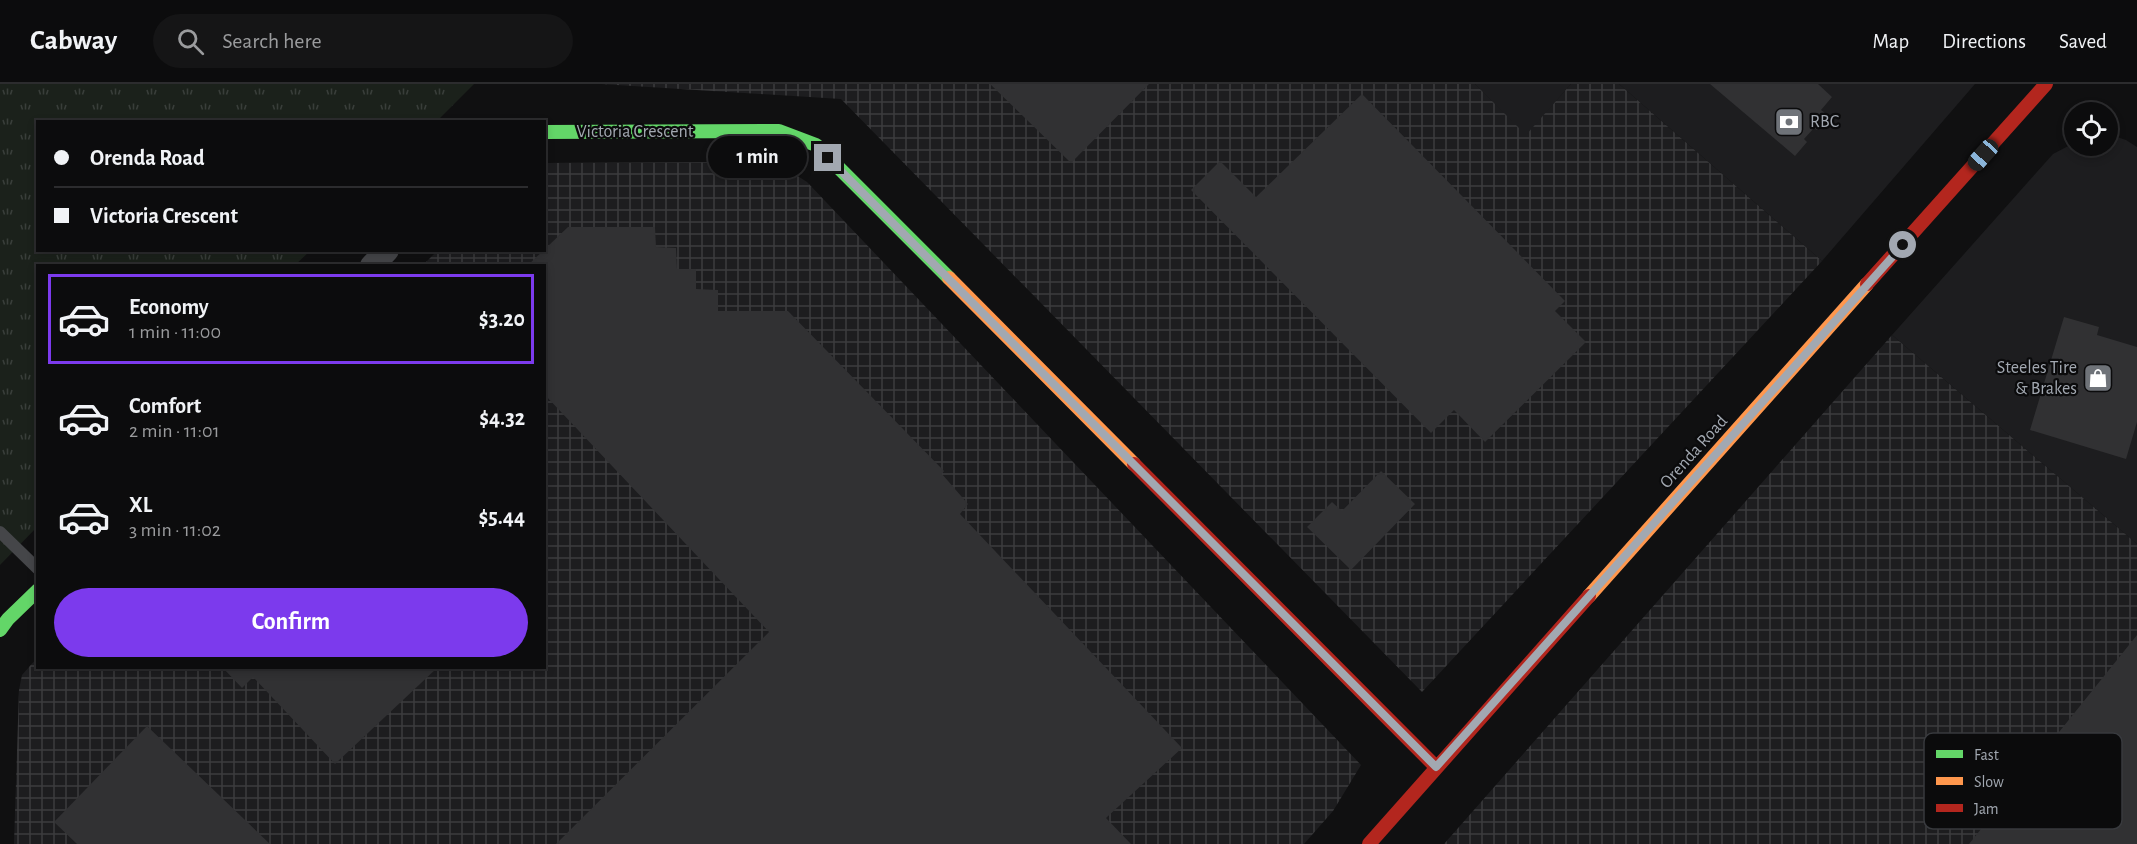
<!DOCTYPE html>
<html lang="en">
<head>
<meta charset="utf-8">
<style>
	:root { --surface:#0c0c0d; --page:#151516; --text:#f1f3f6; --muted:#9a9b9d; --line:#2c2c2e; --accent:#7c3aed }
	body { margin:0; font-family:"Alegreya Sans",sans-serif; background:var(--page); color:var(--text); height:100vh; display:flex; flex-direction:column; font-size:22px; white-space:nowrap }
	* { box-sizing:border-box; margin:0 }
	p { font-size:20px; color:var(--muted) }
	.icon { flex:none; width:33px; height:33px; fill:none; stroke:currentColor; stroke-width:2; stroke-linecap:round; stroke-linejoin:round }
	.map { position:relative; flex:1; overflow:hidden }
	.sheet { position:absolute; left:36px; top:180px; width:510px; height:405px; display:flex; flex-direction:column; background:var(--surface); border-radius:0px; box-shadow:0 3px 9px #0003,0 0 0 2px var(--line) }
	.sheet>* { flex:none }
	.hud { position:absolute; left:36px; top:36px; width:510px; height:132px; border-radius:0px; box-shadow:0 3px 9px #0003,0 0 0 2px var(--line); display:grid; align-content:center; height:132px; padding:0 18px; background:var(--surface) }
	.buttons { position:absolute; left:2064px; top:18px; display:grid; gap:12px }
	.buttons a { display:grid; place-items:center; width:54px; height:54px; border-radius:50%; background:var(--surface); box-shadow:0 3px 9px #0003,0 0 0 2px var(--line); font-size:30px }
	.end { position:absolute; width:27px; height:27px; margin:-14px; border:8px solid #a2a8b1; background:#111; box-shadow:0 0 0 3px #111 }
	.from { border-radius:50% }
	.bubble { position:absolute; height:42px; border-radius:21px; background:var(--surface); box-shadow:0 3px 9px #0003,0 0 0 2px var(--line); font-size:20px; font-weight:700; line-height:42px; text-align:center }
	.car { position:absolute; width:18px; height:36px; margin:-18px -9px; border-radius:8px; box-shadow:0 0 4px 2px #0007; background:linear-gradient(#222 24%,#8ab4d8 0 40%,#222 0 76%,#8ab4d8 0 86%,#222 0) }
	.hud b { display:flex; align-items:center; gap:21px; height:57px; font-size:22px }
	.hud b+b { border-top:2px solid var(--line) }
	.hud i { width:15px; height:15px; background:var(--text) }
	ul { padding:10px 0 0; list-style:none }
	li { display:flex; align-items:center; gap:18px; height:90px; margin:0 12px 9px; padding:0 6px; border:3px solid transparent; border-radius:0px }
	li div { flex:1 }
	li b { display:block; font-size:22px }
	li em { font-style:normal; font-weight:700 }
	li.on { border-color:var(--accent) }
	li>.icon { width:54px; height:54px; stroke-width:1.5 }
	.primary-button { display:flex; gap:12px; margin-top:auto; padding:12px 18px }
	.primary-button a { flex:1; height:69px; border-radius:36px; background:var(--accent); color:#fff; font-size:24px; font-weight:700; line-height:69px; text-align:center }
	header { display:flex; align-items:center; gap:36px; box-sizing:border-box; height:84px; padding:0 30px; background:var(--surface); border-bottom:2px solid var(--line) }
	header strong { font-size:28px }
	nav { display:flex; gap:33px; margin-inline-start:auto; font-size:21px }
	.search { width:420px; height:54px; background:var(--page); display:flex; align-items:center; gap:15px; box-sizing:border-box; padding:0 21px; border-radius:33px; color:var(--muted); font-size:22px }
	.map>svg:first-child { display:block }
	.built { fill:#1d1d1f }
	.industrial { fill:url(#industrial-grid) }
	.park { fill:url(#park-tufts) }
	.building { fill:#313133 }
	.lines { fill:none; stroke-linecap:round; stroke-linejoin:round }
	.lane { stroke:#454649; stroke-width:12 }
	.street { stroke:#454649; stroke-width:24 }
	.fast { stroke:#63d668; stroke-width:14 }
	.slow { stroke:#ff974d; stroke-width:14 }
	.jam { stroke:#b3261e; stroke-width:14 }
	.route { stroke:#a2a8b1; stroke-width:8 }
	.labels { text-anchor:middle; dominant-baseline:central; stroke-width:4.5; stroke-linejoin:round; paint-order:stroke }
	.poi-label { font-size:18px; fill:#a2a8b1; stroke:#0b0b0c; text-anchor:start }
	.street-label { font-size:18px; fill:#a2a8b1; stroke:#0b0b0c }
	.key { fill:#0b0b0c; stroke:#383a3e; stroke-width:1.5 }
	.key-label { font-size:16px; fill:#a2a8b1 }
</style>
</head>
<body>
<header>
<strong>Cabway</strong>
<div class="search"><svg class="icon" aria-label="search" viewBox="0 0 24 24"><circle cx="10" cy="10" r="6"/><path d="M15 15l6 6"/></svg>Search here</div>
<nav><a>Map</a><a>Directions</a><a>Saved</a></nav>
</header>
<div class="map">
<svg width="2137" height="760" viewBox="0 0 2137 760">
	<defs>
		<pattern id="industrial-grid" width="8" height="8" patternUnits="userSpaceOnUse" patternTransform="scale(1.5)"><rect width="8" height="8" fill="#1d1d1f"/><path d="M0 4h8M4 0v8" fill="none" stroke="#3b3b3d"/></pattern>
		<pattern id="park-tufts" width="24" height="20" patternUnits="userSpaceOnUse" patternTransform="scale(1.5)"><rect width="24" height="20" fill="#1b211b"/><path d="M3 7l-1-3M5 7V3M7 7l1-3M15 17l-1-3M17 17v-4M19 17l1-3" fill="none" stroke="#393e3a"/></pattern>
	</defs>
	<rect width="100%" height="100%" fill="#101011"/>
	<path class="built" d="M1475 0H1571L1526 52Z
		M1619 0H1975L1822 177Z
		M2108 50 2126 56 2137 63V460L1892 251 2053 70 2074 59V62H2108Z"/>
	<path class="industrial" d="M601 0H1475L1526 51 1571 0H1619L1822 177 1422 608 841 15Z
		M759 78 782 82 807 98 1361 681 1333 727 1304 760H14L19 606 22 591 37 574 38 584H544V182L423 181 437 167 544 166 545 79Z
		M1892 251 2137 460V760H1444Z"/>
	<path class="park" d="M0 0H474L437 37 38 38V166L310 167 295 181 38 182 37 443 0 481Z"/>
	<path class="building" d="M990 0H1149L1071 79Z
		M1710 0H1818L1832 13 1821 26 1829 32 1817 46 1814 44 1804 55 1807 58 1795 72Z
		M1362 10 1565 217 1555 227 1586 258 1485 358 1454 326 1431 349 1191 106 1220 77 1256 113Z
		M568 143H655L656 163 676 164 677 185H696V205L718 206V227H788L944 387 942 390 968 420 960 430 1182 664 1106 734 1131 760H556L769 548 544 310V182H527Z
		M2064 233 2099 243 2097 251 2137 263V338L2126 375 2030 346Z
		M1381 387 1415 420 1351 486 1307 443 1332 418 1342 427Z
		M2137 551V760H1969Z
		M223 584H437L335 680 253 593 242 604Z
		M147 642 270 760H77L54 738Z"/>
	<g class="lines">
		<path class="lane" d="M0 448 38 485"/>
		<path class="street" d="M372 182 387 166"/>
		<path class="fast" d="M544 48 779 47 816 61 949 194
			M0 546 8 535 38 506"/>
		<path class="slow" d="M949 194 1134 380
			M1589 512 1867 200"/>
		<path class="jam" d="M1867 200 2046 0
			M1134 380 1436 683
			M1369 760 1589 512"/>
	</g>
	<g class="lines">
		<path class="route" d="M828 74 1436 683 1903 161"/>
	</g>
	<defs>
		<g id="bank-square" transform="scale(1.5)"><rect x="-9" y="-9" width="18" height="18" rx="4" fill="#6f7379" stroke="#0b0b0c"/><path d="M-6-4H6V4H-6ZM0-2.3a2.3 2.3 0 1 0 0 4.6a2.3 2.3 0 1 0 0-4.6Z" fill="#fff"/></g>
		<g id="shop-square" transform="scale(1.5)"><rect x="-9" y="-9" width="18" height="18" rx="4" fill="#6f7379" stroke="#0b0b0c"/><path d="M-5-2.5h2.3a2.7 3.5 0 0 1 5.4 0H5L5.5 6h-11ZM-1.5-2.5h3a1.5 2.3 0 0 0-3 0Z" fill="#fff"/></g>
	</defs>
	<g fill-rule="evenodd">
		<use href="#bank-square" x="1789" y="38"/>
		<use href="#shop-square" x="2098" y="294"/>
	</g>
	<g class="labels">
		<g class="poi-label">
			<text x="1810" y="38">RBC</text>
			<text x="2077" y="284" text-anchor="end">Steeles Tire<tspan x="2077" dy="21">&amp; Brakes</tspan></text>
		</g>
		<g class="street-label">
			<text x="635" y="48">Victoria Crescent</text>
			<text transform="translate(1694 368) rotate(-48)">Orenda Road</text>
		</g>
	</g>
	<rect x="1924" y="649" width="198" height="96" rx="9" class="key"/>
	<rect x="1936" y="666" width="27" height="8" fill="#63d668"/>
	<rect x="1936" y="693" width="27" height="8" fill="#ff974d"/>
	<rect x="1936" y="720" width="27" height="8" fill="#b3261e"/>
	<g class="key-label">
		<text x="1974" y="676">Fast</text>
		<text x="1974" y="703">Slow</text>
		<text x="1974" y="730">Jam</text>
	</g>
</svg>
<div class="buttons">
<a><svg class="icon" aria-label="locate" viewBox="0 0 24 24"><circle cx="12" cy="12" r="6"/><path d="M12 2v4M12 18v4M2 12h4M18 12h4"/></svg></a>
</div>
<i class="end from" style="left:1903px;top:161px"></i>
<i class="end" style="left:828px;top:74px"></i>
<div class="bubble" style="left:708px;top:52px;width:99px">1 min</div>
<i class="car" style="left:1983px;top:71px;rotate:222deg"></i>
<div class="hud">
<b><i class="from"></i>Orenda Road</b>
<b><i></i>Victoria Crescent</b>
</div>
<section class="sheet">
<ul>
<li class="on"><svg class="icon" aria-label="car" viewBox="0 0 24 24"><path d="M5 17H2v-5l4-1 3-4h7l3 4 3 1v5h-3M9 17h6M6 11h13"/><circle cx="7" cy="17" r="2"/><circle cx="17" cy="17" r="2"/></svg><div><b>Economy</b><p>1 min · 11:00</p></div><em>$3.20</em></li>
<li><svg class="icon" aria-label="car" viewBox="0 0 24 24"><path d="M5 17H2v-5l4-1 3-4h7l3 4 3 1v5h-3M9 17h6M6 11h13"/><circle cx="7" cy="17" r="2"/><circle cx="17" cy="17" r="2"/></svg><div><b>Comfort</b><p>2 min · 11:01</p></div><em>$4.32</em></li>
<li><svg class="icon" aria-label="car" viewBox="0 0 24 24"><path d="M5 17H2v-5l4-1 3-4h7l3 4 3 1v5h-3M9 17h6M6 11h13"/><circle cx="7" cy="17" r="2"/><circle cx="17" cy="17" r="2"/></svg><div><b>XL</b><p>3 min · 11:02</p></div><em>$5.44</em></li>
</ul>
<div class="primary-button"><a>Confirm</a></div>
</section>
</div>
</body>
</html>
